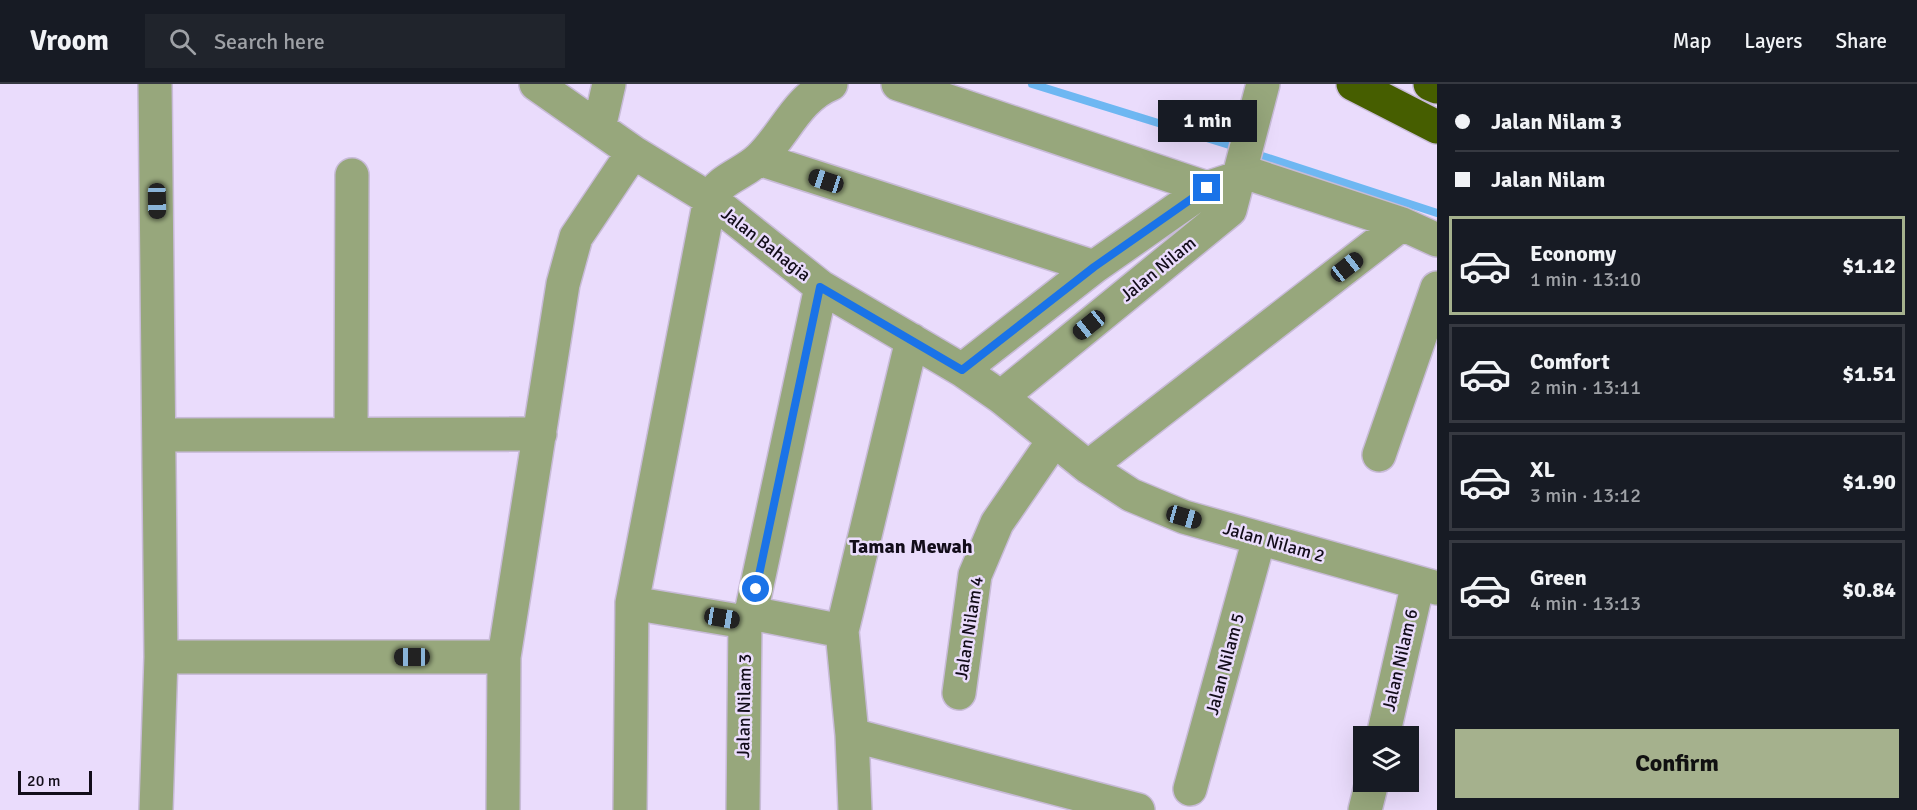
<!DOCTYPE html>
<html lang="en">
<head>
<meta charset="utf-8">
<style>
	:root { --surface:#171b24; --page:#20242c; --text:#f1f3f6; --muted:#9ea1a6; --line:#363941; --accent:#a5b18d }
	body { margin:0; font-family:Signika,sans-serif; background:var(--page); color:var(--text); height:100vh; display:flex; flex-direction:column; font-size:22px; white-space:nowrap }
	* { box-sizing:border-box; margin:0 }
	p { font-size:20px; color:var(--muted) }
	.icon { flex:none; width:33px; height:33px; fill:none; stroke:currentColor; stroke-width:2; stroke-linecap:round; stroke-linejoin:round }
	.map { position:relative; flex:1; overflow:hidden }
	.sheet { display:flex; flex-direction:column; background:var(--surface); width:480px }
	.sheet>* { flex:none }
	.top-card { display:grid; align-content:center; height:132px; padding:0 18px; background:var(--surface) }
	.buttons { position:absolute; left:1353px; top:642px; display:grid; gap:12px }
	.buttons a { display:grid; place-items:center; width:66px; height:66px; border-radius:0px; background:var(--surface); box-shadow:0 6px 24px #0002; font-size:30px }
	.scale { position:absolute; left:18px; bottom:15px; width:74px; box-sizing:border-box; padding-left:6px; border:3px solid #130d1a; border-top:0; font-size:16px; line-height:21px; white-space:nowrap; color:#130d1a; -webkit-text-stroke:4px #eadcfc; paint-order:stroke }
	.end { position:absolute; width:27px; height:27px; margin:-14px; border:8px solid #1a73e8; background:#fff; box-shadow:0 0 0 3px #fff }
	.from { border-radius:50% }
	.bubble { position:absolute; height:42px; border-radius:0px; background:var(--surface); box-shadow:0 6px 24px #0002; font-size:20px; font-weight:700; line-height:42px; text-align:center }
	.car { position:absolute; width:18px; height:36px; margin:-18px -9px; border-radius:8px; box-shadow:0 0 4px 2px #0007; background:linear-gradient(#222 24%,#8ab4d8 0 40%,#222 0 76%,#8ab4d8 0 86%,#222 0) }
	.top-card b { display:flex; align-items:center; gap:21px; height:57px; font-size:22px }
	.top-card b+b { border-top:2px solid var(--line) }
	.top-card i { width:15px; height:15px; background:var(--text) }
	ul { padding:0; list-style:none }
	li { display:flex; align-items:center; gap:18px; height:99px; margin:0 12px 9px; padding:0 6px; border:3px solid var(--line); border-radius:0px }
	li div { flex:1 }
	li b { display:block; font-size:22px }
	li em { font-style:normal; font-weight:700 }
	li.current { border-color:var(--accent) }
	li>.icon { width:54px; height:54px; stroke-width:1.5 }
	.button { display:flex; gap:12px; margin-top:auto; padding:12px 18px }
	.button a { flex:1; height:69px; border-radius:0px; background:var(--accent); color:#111; font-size:24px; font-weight:700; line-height:69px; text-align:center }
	header { display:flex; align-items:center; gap:36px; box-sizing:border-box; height:84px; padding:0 30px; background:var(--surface); border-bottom:2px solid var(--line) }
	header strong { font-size:28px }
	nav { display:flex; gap:33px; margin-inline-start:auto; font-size:21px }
	.search { width:420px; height:54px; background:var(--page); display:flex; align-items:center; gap:15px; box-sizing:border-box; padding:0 21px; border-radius:0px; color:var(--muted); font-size:22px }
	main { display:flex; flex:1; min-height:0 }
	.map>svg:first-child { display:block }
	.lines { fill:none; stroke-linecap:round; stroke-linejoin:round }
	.stream { stroke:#6eb7f2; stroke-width:8 }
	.minor-casing { stroke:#c8bbd8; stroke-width:36 }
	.highway-casing { stroke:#c8bbd8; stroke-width:36 }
	.minor { stroke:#97a77c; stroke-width:33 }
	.highway { stroke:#465e00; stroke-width:33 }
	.route { stroke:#1a73e8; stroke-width:8 }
	.labels { text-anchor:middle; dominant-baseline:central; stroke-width:5; stroke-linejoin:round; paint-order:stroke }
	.street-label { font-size:18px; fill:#130d1a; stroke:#eadcfc }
	.neighbourhood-label { font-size:20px; font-weight:bold; fill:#130d1a; stroke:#eadcfc }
</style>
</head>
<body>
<header>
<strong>Vroom</strong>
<div class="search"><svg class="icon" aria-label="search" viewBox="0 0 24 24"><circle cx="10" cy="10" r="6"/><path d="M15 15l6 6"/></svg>Search here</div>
<nav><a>Map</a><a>Layers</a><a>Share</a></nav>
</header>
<main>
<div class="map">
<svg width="1437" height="726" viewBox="0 0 1437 726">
	<rect width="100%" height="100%" fill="#eadcfc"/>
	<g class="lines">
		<path class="stream" d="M1032 0 1239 64
			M1253 69 1437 129"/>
		<g class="minor-casing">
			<path id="minor" d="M155 0 161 573 156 726
				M536 0 633 68 710 115 821 203 962 286 1001 313 1088 383 1131 411 1184 433 1437 504
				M898 0 1207 104 1237 94
				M599 44 609 0
				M759 75 1094 183
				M1241 87 1402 140 1437 156
				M962 286 1094 183 1207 104
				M1001 313 1230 126 1263 0
				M351 349 352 91
				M160 351 540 350
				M1379 371 1437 204
				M1088 383 1402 140
				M632 519 745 538
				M751 529 842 547
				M161 573H504
				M959 609 975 491 997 439 1054 356
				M852 651 1138 726
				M1383 652 1418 499
				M1190 705 1259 455
				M503 726 504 573 563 200 576 153 633 68
				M630 726 632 519 710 115C720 94 744 90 760 74 785 50 797 14 831 0
				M743 726 745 538 751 529 821 203
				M855 726 852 651 842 547 912 256
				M1365 726 1372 698"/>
		</g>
		<g class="highway-casing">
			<path id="highway" d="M1353 0 1437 43
				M1430 0 1437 3"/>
		</g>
		<use href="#minor" class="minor"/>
		<use href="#highway" class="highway"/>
	</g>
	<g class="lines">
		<path class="route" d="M756 505 820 203 962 286 1094 183 1207 104"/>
	</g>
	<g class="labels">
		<g class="street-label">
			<text transform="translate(766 160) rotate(38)">Jalan Bahagia</text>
			<text transform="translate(1158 185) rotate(-39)">Jalan Nilam</text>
			<text transform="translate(1274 458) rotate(16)">Jalan Nilam 2</text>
			<text transform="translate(969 544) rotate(-81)">Jalan Nilam 4</text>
			<text transform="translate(1400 576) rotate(-77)">Jalan Nilam 6</text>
			<text transform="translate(1225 580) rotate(-75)">Jalan Nilam 5</text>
			<text transform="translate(744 622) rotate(-89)">Jalan Nilam 3</text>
		</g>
		<g class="neighbourhood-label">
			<text x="911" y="462">Taman Mewah</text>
		</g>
	</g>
</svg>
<div class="buttons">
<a><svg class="icon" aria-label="layers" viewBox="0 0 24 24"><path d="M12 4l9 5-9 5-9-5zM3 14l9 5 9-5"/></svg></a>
</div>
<div class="scale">20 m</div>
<i class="end from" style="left:756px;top:505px"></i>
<i class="end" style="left:1207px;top:104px"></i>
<div class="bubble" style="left:1158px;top:16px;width:99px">1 min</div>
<i class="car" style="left:826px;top:97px;rotate:288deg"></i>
<i class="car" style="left:157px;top:117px;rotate:179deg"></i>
<i class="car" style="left:1347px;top:183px;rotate:52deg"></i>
<i class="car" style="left:1089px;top:241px;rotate:231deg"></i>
<i class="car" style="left:1184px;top:433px;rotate:106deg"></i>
<i class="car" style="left:722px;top:534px;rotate:100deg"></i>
<i class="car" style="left:412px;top:573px;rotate:270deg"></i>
</div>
<section class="sheet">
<div class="top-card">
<b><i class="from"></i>Jalan Nilam 3</b>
<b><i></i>Jalan Nilam</b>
</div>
<ul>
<li class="current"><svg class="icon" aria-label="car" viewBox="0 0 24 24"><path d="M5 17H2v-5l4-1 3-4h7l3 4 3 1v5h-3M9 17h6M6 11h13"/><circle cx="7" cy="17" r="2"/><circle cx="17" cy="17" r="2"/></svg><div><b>Economy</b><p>1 min · 13:10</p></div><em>$1.12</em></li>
<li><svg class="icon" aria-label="car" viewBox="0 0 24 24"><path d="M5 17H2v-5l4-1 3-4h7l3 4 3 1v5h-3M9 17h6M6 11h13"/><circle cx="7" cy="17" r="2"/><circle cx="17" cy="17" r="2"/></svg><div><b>Comfort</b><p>2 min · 13:11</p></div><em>$1.51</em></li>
<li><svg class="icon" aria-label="car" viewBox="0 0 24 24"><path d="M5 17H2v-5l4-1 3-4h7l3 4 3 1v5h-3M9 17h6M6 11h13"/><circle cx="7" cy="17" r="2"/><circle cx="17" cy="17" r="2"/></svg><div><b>XL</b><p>3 min · 13:12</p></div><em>$1.90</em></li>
<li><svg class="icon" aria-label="car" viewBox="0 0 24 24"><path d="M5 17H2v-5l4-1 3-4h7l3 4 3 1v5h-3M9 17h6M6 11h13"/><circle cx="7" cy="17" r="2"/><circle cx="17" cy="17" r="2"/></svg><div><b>Green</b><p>4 min · 13:13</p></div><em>$0.84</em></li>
</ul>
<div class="button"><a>Confirm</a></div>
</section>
</main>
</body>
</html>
